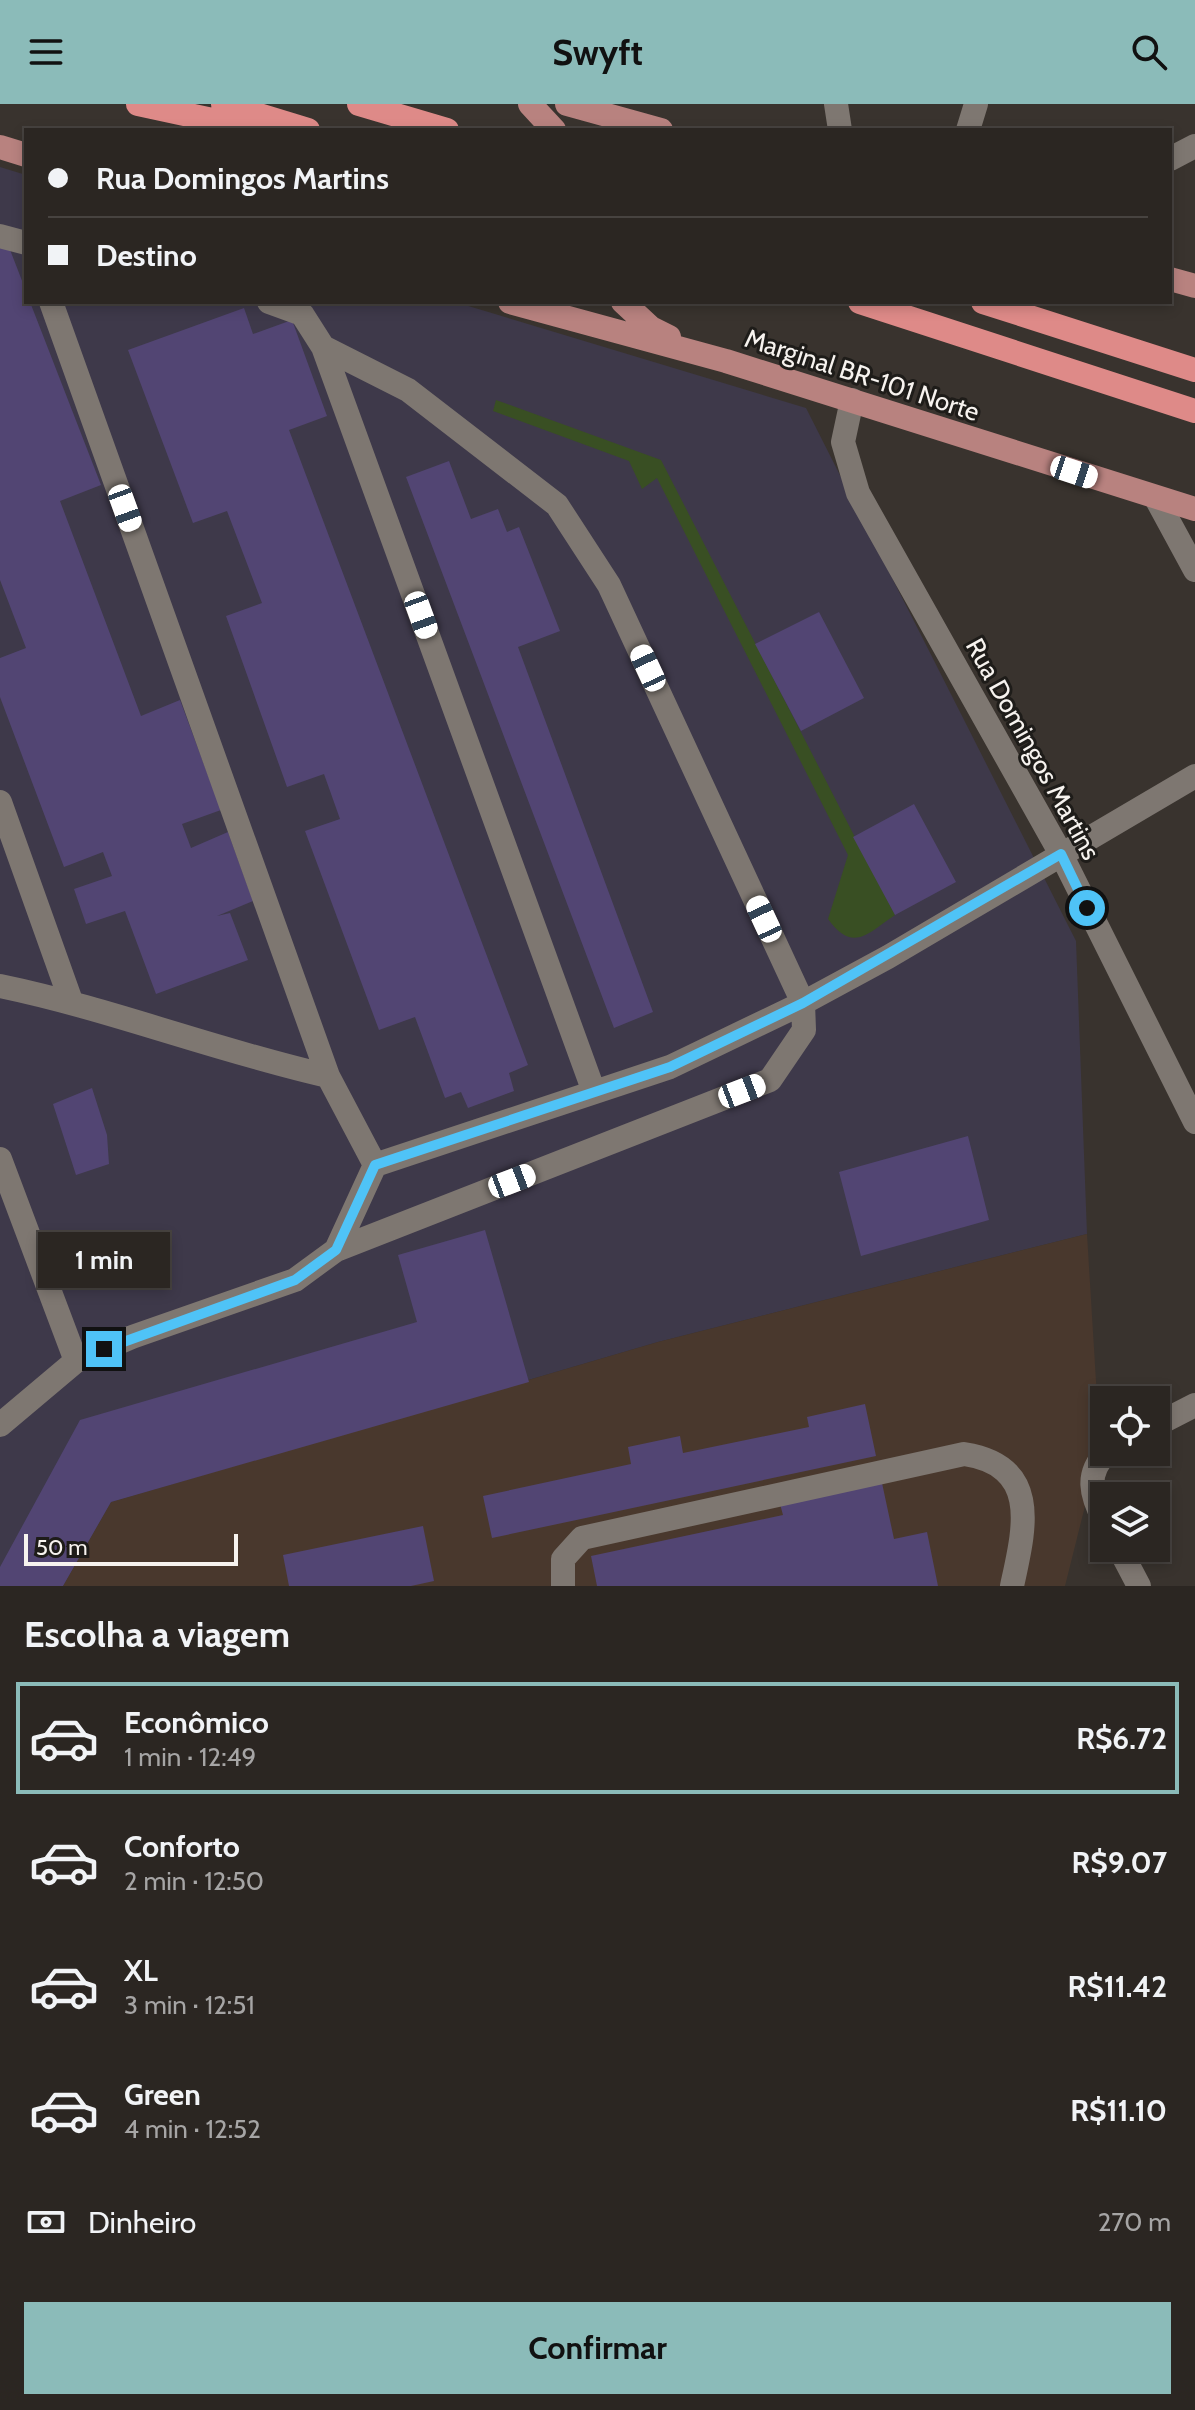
<!DOCTYPE html>
<html lang="pt">
<head>
<meta charset="utf-8">
<style>
	:root { --surface:#2b2622; --page:#332e2a; --text:#f1f3f6; --muted:#a6a5a5; --line:#474340; --accent:#8bbbb9 }
	body { margin:0; font-family:Cabin,sans-serif; background:var(--page); color:var(--text); height:100vh; display:flex; flex-direction:column; font-size:30px; white-space:nowrap }
	* { box-sizing:border-box; margin:0 }
	p { font-size:26px; color:var(--muted) }
	.icon { flex:none; width:44px; height:44px; fill:none; stroke:currentColor; stroke-width:2; stroke-linecap:round; stroke-linejoin:round }
	.map { position:relative; height:1482px; overflow:hidden }
	.side { display:flex; flex-direction:column; background:var(--surface); flex:1 }
	.side>* { flex:none }
	.guide { position:absolute; left:24px; top:24px; width:1148px; height:176px; border-radius:0px; box-shadow:0 4px 12px #0003,0 0 0 2px var(--line); display:grid; align-content:center; height:176px; padding:0 24px; background:var(--surface) }
	.tools { position:absolute; left:1090px; top:1282px; display:grid; gap:16px }
	.tools a { display:grid; place-items:center; width:80px; height:80px; border-radius:0px; background:var(--surface); box-shadow:0 4px 12px #0003,0 0 0 2px var(--line); font-size:40px }
	.scale { position:absolute; left:24px; bottom:20px; width:214px; box-sizing:border-box; padding-left:8px; border:4px solid #f7f3ef; border-top:0; font-size:22px; line-height:28px; white-space:nowrap; color:#f7f3ef; -webkit-text-stroke:6px #1e1c19; paint-order:stroke }
	.end { position:absolute; width:36px; height:36px; margin:-18px; border:10px solid #4fc3f7; background:#111; box-shadow:0 0 0 4px #111 }
	.from { border-radius:50% }
	.bubble { position:absolute; height:56px; border-radius:0px; background:var(--surface); box-shadow:0 4px 12px #0003,0 0 0 2px var(--line); font-size:26px; font-weight:700; line-height:56px; text-align:center }
	.car { position:absolute; width:24px; height:48px; margin:-24px -12px; border-radius:10px; box-shadow:0 0 6px 2px #0007; background:linear-gradient(#fff 24%,#345 0 40%,#fff 0 76%,#345 0 86%,#fff 0) }
	.guide b { display:flex; align-items:center; gap:28px; height:76px; font-size:30px }
	.guide b+b { border-top:2px solid var(--line) }
	.guide i { width:20px; height:20px; background:var(--text) }
	ul { padding:0; list-style:none }
	li { display:flex; align-items:center; gap:24px; height:112px; margin:0 16px 12px; padding:0 8px; border:4px solid transparent; border-radius:0px }
	li div { flex:1 }
	li b { display:block; font-size:30px }
	li em { font-style:normal; font-weight:700 }
	li.selected { border-color:var(--accent) }
	li>.icon { width:72px; height:72px; stroke-width:1.5 }
	h2 { padding:0 24px; font-size:36px; line-height:96px }
	.pay { display:flex; align-items:center; gap:20px; height:88px; padding:0 24px; font-size:30px }
	.pay p { margin-inline-start:auto }
	.primary-button { display:flex; gap:16px; margin-top:auto; padding:16px 24px }
	.primary-button a { flex:1; height:92px; border-radius:0px; background:var(--accent); color:#111; font-size:32px; font-weight:700; line-height:92px; text-align:center }
	header { display:flex; justify-content:space-between; align-items:center; height:104px; padding:0 24px; background:var(--accent); color:#111; font-size:36px; font-weight:700 }
	.map>svg:first-child { display:block }
	.commercial { fill:#3e394a }
	.industrial { fill:#49382d }
	.green { fill:#394f23 }
	.building { fill:#524573 }
	.lines { fill:none; stroke-linecap:round; stroke-linejoin:round }
	.minor { stroke:#7e7771; stroke-width:24 }
	.major { stroke:#b8827f; stroke-width:24 }
	.highway { stroke:#de8a88; stroke-width:24 }
	.route { stroke:#4fc3f7; stroke-width:10 }
	.labels { text-anchor:middle; dominant-baseline:central; stroke-width:6; stroke-linejoin:round; paint-order:stroke }
	.street-label { font-size:26px; fill:#f7f3ef; stroke:#1e1c19 }
</style>
</head>
<body>
<header><svg class="icon" aria-label="menu" viewBox="0 0 24 24"><path d="M4 6h16M4 12h16M4 18h16"/></svg>Swyft<svg class="icon" aria-label="search" viewBox="0 0 24 24"><circle cx="10" cy="10" r="6"/><path d="M15 15l6 6"/></svg></header>
<div class="map">
<svg width="1195" height="1482" viewBox="0 0 1195 1482">
	<rect width="100%" height="100%" fill="#39332e"/>
	<path class="commercial" d="M0 63 26 71V198H455L806 304 1076 837 1087 1130 658 1238 111 1398 63 1482H0Z"/>
	<path class="industrial" d="M1087 1130 1100 1342 1065 1482H63L111 1398 658 1238Z"/>
	<path class="green" d="M496 296 661 356 895 811C867 830 853 849 828 815L848 751 657 374 642 385 629 357 493 307Z"/>
	<path class="building" d="M7 138 26 187V198H30L101 381 60 397 141 612 180 596 221 706 182 720 191 744 228 728 253 797 217 812 230 809 248 856 156 890 125 807 86 820 74 785 112 772 103 748 64 763 0 593V554L26 544 0 476V141Z
		M244 204 253 230 292 216 327 312 289 326 528 961 509 969 514 987 468 1004 461 988 445 994 415 913 379 926 305 727 340 715 324 670 287 683 226 512 262 499 227 407 193 419 128 246Z
		M449 357 471 415 498 405 507 428 519 423 560 527 518 543 653 908 614 924 406 373Z
		M819 508 864 594 801 627 755 540Z
		M914 700 956 778 895 811 853 733Z
		M92 984 107 1031 109 1060 76 1071 53 1000Z
		M968 1032 989 1116 861 1152 839 1068Z
		M485 1126 529 1278 111 1398 63 1482H0V1463L80 1316 417 1218 398 1151Z
		M865 1300 876 1352 492 1434 483 1392 631 1360 628 1343 680 1332 683 1349 809 1323 807 1313Z
		M882 1379 894 1435 927 1428 938 1482H597L591 1452 783 1411 780 1400Z
		M423 1422 434 1477 411 1482H289L283 1451Z"/>
	<g class="lines">
		<path class="minor" d="M836 0 840 26
			M968 26 976 0
			M1170 55 1195 42
			M0 132 26 139
			M51 198 328 972 375 1061
			M269 198 302 210 323 243 594 988
			M852 296 843 338 858 389 1061 750 1195 1018
			M1157 396 1195 466
			M0 698 71 897
			M0 882C111 905 217 947 328 972
			M0 1055 76 1257
			M336 1146 375 1061 670 963 803 899 888 853 1195 672
			M0 1321 76 1257 132 1233 295 1176 336 1146 770 976 804 926 803 899 609 481 557 401 408 286 323 243
			M1156 1321 1195 1301
			M1104 1416C1091 1391 1085 1370 1107 1348
			M1119 1444 1139 1482
			M563 1482V1455L582 1434 964 1350C1042 1362 1024 1426 1012 1482"/>
		<path class="major" d="M530 0 554 26
			M567 0 661 26
			M0 43 26 51
			M1170 175 1195 182
			M510 198 726 257 1195 405
			M623 198 651 224 669 233"/>
		<path class="highway" d="M138 0 259 26
			M223 0 308 26
			M359 0 447 26
			M860 198 1195 307
			M983 198 1195 266"/>
	</g>
	<g class="lines">
		<path class="route" d="M104 1245 295 1176 336 1146 375 1061 670 963 803 899 1061 750 1087 804"/>
	</g>
	<g class="labels">
		<g class="street-label">
			<text transform="translate(862 271) rotate(18)">Marginal BR-101 Norte</text>
			<text transform="translate(1033 645) rotate(61)">Rua Domingos Martins</text>
		</g>
	</g>
</svg>
<div class="tools">
<a><svg class="icon" aria-label="locate" viewBox="0 0 24 24"><circle cx="12" cy="12" r="6"/><path d="M12 2v4M12 18v4M2 12h4M18 12h4"/></svg></a>
<a><svg class="icon" aria-label="layers" viewBox="0 0 24 24"><path d="M12 4l9 5-9 5-9-5zM3 14l9 5 9-5"/></svg></a>
</div>
<div class="scale">50 m</div>
<i class="end from" style="left:1087px;top:804px"></i>
<i class="end" style="left:104px;top:1245px"></i>
<div class="bubble" style="left:38px;top:1128px;width:132px">1 min</div>
<i class="car" style="left:1074px;top:368px;rotate:108deg"></i>
<i class="car" style="left:125px;top:404px;rotate:160deg"></i>
<i class="car" style="left:421px;top:511px;rotate:160deg"></i>
<i class="car" style="left:648px;top:564px;rotate:335deg"></i>
<i class="car" style="left:764px;top:815px;rotate:335deg"></i>
<i class="car" style="left:742px;top:987px;rotate:69deg"></i>
<i class="car" style="left:512px;top:1077px;rotate:69deg"></i>
<div class="guide">
<b><i class="from"></i>Rua Domingos Martins</b>
<b><i></i>Destino</b>
</div>
</div>
<section class="side">
<h2>Escolha a viagem</h2>
<ul>
<li class="selected"><svg class="icon" aria-label="car" viewBox="0 0 24 24"><path d="M5 17H2v-5l4-1 3-4h7l3 4 3 1v5h-3M9 17h6M6 11h13"/><circle cx="7" cy="17" r="2"/><circle cx="17" cy="17" r="2"/></svg><div><b>Econômico</b><p>1 min · 12:49</p></div><em>R$6.72</em></li>
<li><svg class="icon" aria-label="car" viewBox="0 0 24 24"><path d="M5 17H2v-5l4-1 3-4h7l3 4 3 1v5h-3M9 17h6M6 11h13"/><circle cx="7" cy="17" r="2"/><circle cx="17" cy="17" r="2"/></svg><div><b>Conforto</b><p>2 min · 12:50</p></div><em>R$9.07</em></li>
<li><svg class="icon" aria-label="car" viewBox="0 0 24 24"><path d="M5 17H2v-5l4-1 3-4h7l3 4 3 1v5h-3M9 17h6M6 11h13"/><circle cx="7" cy="17" r="2"/><circle cx="17" cy="17" r="2"/></svg><div><b>XL</b><p>3 min · 12:51</p></div><em>R$11.42</em></li>
<li><svg class="icon" aria-label="car" viewBox="0 0 24 24"><path d="M5 17H2v-5l4-1 3-4h7l3 4 3 1v5h-3M9 17h6M6 11h13"/><circle cx="7" cy="17" r="2"/><circle cx="17" cy="17" r="2"/></svg><div><b>Green</b><p>4 min · 12:52</p></div><em>R$11.10</em></li>
</ul>
<div class="pay"><svg class="icon" aria-label="cash" viewBox="0 0 24 24"><path d="M3 7h18v10H3z"/><circle cx="12" cy="12" r="2"/></svg>Dinheiro<p>270 m</p></div>
<div class="primary-button"><a>Confirmar</a></div>
</section>
</body>
</html>
